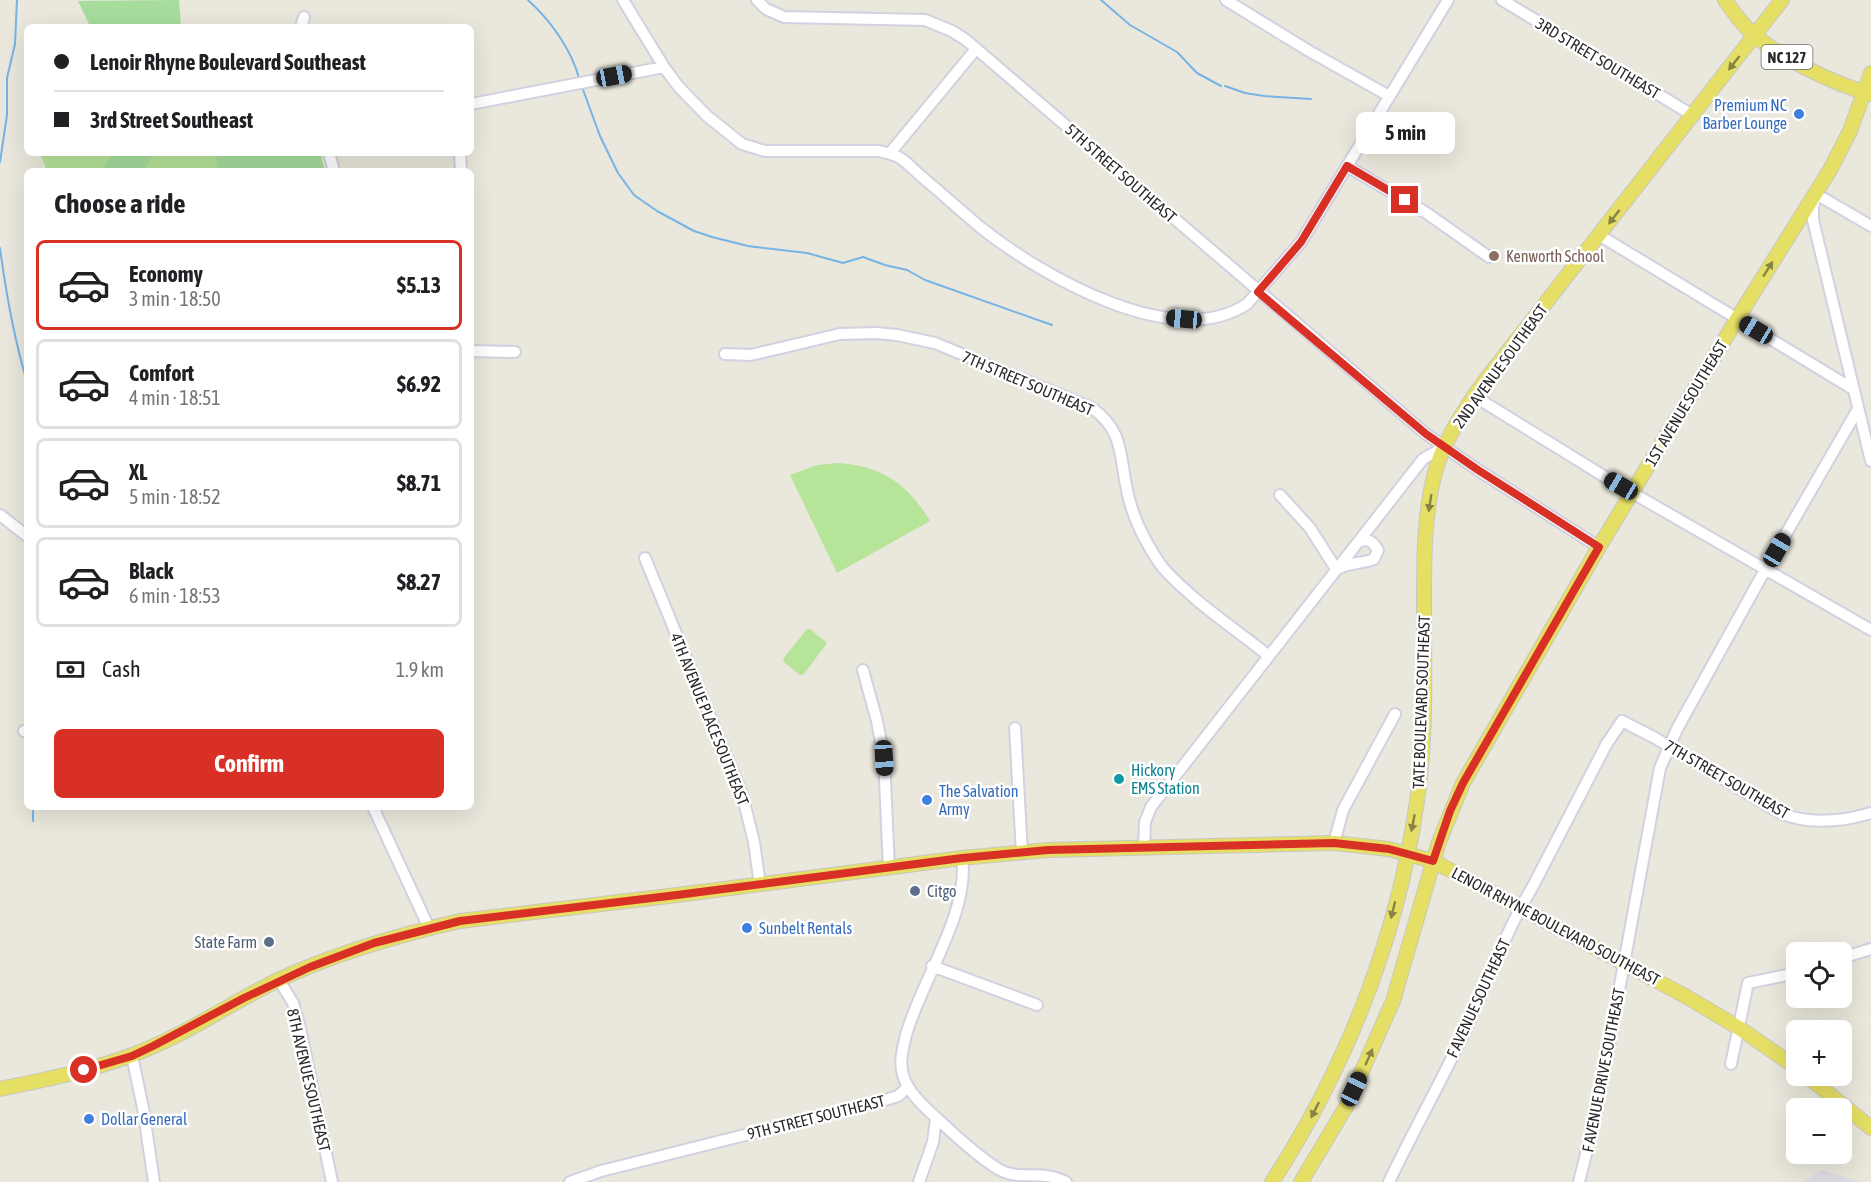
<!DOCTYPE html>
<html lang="en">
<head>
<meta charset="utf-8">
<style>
	:root { --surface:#fff; --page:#f2f2f2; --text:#202124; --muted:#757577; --line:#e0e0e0; --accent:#d93025 }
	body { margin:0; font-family:"Asap Condensed",sans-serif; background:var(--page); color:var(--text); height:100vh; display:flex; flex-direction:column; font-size:22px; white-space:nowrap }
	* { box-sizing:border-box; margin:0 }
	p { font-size:20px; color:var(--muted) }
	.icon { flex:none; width:33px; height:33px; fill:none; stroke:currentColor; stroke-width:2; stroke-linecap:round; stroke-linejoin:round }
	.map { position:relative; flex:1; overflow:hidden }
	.details { position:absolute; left:24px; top:168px; width:450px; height:642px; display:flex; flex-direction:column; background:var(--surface); border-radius:9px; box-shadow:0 6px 24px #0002 }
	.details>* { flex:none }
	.top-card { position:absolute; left:24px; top:24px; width:450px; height:132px; border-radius:9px; box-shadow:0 6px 24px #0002; display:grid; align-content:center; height:132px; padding:0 30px; background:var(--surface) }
	.fabs { position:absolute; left:1786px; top:942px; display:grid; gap:12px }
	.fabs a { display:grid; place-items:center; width:66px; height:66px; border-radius:9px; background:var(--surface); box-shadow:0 6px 24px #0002; font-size:30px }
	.end { position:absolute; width:27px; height:27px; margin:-14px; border:8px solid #d93025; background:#fff; box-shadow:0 0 0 3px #fff }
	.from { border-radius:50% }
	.bubble { position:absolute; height:42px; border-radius:9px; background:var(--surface); box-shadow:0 6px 24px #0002; font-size:20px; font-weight:700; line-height:42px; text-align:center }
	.car { position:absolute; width:18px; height:36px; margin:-18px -9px; border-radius:8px; box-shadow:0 0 4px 2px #0007; background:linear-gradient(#222 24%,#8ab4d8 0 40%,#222 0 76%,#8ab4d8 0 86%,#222 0) }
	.top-card b { display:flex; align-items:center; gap:21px; height:57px; font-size:22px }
	.top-card b+b { border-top:2px solid var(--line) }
	.top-card i { width:15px; height:15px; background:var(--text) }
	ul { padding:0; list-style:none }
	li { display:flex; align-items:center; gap:18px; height:90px; margin:0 12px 9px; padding:0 18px; border:3px solid var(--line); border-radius:9px }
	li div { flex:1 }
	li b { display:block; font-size:22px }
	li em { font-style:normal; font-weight:700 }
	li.current { border-color:var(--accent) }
	li>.icon { width:54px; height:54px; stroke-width:1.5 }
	h2 { padding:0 30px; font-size:27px; line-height:72px }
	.pay { display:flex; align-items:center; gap:15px; height:66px; padding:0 30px; font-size:22px }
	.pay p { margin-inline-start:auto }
	.action { display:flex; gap:12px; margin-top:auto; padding:12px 30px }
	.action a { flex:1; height:69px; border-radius:9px; background:var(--accent); color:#fff; font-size:24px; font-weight:700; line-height:69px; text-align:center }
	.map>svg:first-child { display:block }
	.industrial { fill:#dfdce3 }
	.green { fill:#a6dd9c }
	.pitch { fill:#b6e498 }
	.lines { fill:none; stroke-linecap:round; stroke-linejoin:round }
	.stream { stroke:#76b4e5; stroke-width:2 }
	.minor-casing { stroke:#d1d1e1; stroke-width:14 }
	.major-casing { stroke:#c7c7c7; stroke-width:16 }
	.minor { stroke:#fff; stroke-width:10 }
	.major { stroke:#e6df65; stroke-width:14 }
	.oneway { fill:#888447 }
	.route { stroke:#d93025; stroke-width:8 }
	.shop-dot { fill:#3f7fe0; stroke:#fff; stroke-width:2 }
	.education-dot { fill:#8d6e63; stroke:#fff; stroke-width:2 }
	.culture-dot { fill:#0f9aa8; stroke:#fff; stroke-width:2 }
	.service-dot { fill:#5c6f8a; stroke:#fff; stroke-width:2 }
	.labels { text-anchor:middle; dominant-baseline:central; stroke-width:5; stroke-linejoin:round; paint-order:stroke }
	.shield { fill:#fff; stroke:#696969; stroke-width:1.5 }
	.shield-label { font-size:15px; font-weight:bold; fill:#292929 }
	.street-label { font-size:16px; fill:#292929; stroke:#fff }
	.shop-label { font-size:16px; fill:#366cbe; stroke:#fff; text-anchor:start }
	.education-label { font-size:16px; fill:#785e54; stroke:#fff; text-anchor:start }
	.culture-label { font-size:16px; fill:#0d838f; stroke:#fff; text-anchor:start }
	.service-label { font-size:16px; fill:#4e5e75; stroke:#fff; text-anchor:start }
</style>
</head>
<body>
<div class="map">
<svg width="1871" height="1182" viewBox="0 0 1871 1182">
	<rect width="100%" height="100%" fill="#eae7dc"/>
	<path class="industrial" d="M1821 1170 1862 1182H1803Z"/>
	<path class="green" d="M179 0 181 27H88L89 24 78 1Z
		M41 153H320L325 171H48Z"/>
	<path class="pitch" d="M40 153H114L101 171H47Z
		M154 153H216L217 171H143Z
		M838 463C882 466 908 484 930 521L837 573 790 475 817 465Z
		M807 629H810L827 643 804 674 800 675 785 663 783 659Z"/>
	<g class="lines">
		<path class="stream" d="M528 0C551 21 571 49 579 78
			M1101 0 1130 25 1177 52 1197 73 1221 86
			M1225 86 1245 93 1264 96 1311 99
			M582 87 600 136 618 173 634 195 657 211 694 231 712 237 748 246 807 253 843 263 863 257 885 265 907 270 925 280 1052 325
			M0 162 7 115V78L15 44 17 0
			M0 248C6 293 14 338 27 382
			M33 821V807"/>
		<g class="minor-casing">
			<path id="minor" d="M623 0 664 67 678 86 707 116 742 144 765 151H879C887 153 894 154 900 158 908 163 914 170 921 176 941 193 960 210 980 227 1039 274 1173 353 1247 304L1301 242 1448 0
				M757 0 766 9 784 17 925 20 952 31 966 40 1426 434 1478 470 1599 547
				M1226 0 1309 51 1389 96
				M1502 0 1694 116
				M301 27 304 17
				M471 104 664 67
				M329 153 334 171
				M460 153 461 171
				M890 153 976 49
				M1347 166 1425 212 1489 257
				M1871 226 1816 194 1813 207V220L1871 461
				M1599 235 1853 389
				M471 351 515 352
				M725 354 751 355 840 334 876 333 897 335 935 343 1092 408C1120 428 1120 449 1125 480 1128 500 1136 523 1146 541 1151 550 1157 560 1163 568 1194 602 1234 628 1269 656
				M1474 396 1610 480 1871 630
				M1280 495 1310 528 1336 569
				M0 515 27 536
				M645 558 742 794 754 842 760 885
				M1339 568C1351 562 1362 564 1374 559L1378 550C1372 541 1370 539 1360 541
				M863 670 877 721 884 758 889 868
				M1015 728 1022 853
				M24 731 27 730
				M373 807 429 928
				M1334 843 1343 810 1395 714
				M1144 847 1145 822 1151 807 1423 459 1444 447
				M962 858C970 913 921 981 906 1035 903 1048 899 1062 903 1075 908 1094 929 1111 943 1124 957 1137 984 1161 1000 1170 1020 1181 1042 1169 1066 1182
				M1842 958 1871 949
				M932 966 1037 1005
				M279 980 293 1003 300 1028 332 1182
				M132 1056 143 1108 154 1182
				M1731 1064 1748 983 1797 973
				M570 1182 601 1171 885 1100 898 1096 908 1087
				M919 1182 933 1142 936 1118
				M1389 1182C1411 1135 1437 1090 1459 1043 1484 991 1503 936 1533 886L1606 745 1622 721 1655 738 1780 813C1810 825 1841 822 1871 813
				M1579 1182 1597 1110 1660 768 1677 729 1765 570 1858 409"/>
		</g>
		<g class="major-casing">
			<path id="major" d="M1725 0C1734 13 1743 26 1755 36 1783 59 1836 85 1871 94
				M1807 1076 1871 1128
				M0 1089C44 1080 90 1071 132 1055 184 1036 229 1004 278 980 336 953 398 935 460 921L677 895 962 858 1048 850 1334 843 1389 849 1433 861 1687 997 1739 1028 1797 1068
				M1272 1182C1351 1060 1404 921 1420 777 1426 723 1424 668 1424 613 1424 566 1423 515 1436 469 1446 437 1464 409 1484 382L1782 0
				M1301 1182 1347 1105 1393 1001 1439 842 1463 783 1599 547 1737 319 1830 170 1850 131 1871 73"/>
		</g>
		<use href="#minor" class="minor"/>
		<use href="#major" class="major"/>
	</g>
	<defs><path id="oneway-solid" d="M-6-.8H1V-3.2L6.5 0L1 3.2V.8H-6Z" transform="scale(1.5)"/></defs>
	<g class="oneway">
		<use href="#oneway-solid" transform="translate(1734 63) rotate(128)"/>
		<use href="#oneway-solid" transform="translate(1614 217) rotate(128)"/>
		<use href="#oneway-solid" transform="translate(1768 269) rotate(-58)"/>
		<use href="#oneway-solid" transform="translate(1430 503) rotate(99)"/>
		<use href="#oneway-solid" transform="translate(1413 823) rotate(101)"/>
		<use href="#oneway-solid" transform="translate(1393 910) rotate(104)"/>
		<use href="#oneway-solid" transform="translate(1369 1057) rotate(-66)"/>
		<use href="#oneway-solid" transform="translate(1315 1110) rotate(117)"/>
	</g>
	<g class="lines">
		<path class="route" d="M84 1070 132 1056 153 1046 244 998 310 967 374 943 460 921 677 895 962 858 1048 850 1334 843 1389 849 1433 861 1450 811 1463 783 1599 547 1478 470 1426 434 1258 292 1301 242 1347 166 1405 200"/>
	</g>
	<g class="shop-dot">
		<circle cx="1799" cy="114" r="6"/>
		<circle cx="927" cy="800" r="6"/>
		<circle cx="747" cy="928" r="6"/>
		<circle cx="89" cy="1119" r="6"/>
	</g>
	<circle class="education-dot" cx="1494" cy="256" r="6"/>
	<circle class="culture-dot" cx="1119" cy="779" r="6"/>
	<g class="service-dot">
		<circle cx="915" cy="891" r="6"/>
		<circle cx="269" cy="942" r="6"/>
	</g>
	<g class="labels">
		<rect class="shield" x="1761.5" y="45" width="51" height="24" rx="4.5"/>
		<g class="shield-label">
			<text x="1787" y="57">NC 127</text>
		</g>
		<g class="street-label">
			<text transform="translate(1598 58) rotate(31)">3RD STREET SOUTHEAST</text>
			<text transform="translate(1121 173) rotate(41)">5TH STREET SOUTHEAST</text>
			<text transform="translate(1500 366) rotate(-54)">2ND AVENUE SOUTHEAST</text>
			<text transform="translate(1028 383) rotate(23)">7TH STREET SOUTHEAST</text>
			<text transform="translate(1686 403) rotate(-59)">1ST AVENUE SOUTHEAST</text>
			<text transform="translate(1421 702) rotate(-88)">TATE BOULEVARD SOUTHEAST</text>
			<text transform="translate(710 719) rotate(68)">4TH AVENUE PLACE SOUTHEAST</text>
			<text transform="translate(1727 779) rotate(30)">7TH STREET SOUTHEAST</text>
			<text transform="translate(1556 926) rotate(28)">LENOIR RHYNE BOULEVARD SOUTHEAST</text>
			<text transform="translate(1478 998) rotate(-65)">F AVENUE SOUTHEAST</text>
			<text transform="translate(1603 1070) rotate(-79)">F AVENUE DRIVE SOUTHEAST</text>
			<text transform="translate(309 1080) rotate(77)">8TH AVENUE SOUTHEAST</text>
			<text transform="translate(816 1117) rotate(-14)">9TH STREET SOUTHEAST</text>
		</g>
		<g class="shop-label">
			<text x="1787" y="105" text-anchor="end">Premium NC<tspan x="1787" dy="18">Barber Lounge</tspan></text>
			<text x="939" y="791">The Salvation<tspan x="939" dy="18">Army</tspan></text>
			<text x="759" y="928">Sunbelt Rentals</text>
			<text x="101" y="1119">Dollar General</text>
		</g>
		<g class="education-label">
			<text x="1506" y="256">Kenworth School</text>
		</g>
		<g class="culture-label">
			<text x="1131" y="770">Hickory<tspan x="1131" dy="18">EMS Station</tspan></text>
		</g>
		<g class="service-label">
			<text x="927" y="891">Citgo</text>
			<text x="257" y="942" text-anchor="end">State Farm</text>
		</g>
	</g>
</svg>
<div class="fabs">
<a><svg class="icon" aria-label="locate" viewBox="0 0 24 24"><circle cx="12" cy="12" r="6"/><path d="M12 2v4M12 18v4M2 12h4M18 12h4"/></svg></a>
<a>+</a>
<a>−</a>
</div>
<i class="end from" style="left:84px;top:1070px"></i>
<i class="end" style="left:1405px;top:200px"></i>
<div class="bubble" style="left:1356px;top:112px;width:99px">5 min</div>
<i class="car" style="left:614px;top:76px;rotate:79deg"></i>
<i class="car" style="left:1184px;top:319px;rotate:275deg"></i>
<i class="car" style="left:1756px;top:330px;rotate:301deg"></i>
<i class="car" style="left:1621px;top:486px;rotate:300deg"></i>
<i class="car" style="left:1777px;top:550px;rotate:30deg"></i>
<i class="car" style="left:884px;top:758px;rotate:177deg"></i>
<i class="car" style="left:1354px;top:1089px;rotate:25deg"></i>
<div class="top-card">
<b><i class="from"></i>Lenoir Rhyne Boulevard Southeast</b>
<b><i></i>3rd Street Southeast</b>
</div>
<section class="details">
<h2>Choose a ride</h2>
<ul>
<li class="current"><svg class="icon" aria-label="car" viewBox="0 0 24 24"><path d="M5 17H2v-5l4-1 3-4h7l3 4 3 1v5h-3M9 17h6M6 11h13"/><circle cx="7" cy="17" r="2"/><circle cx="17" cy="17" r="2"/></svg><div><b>Economy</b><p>3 min · 18:50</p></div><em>$5.13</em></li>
<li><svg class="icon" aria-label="car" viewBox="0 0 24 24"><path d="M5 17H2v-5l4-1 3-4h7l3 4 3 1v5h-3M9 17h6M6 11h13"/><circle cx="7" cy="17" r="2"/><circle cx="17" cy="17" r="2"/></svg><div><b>Comfort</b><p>4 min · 18:51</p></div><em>$6.92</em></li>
<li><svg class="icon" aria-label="car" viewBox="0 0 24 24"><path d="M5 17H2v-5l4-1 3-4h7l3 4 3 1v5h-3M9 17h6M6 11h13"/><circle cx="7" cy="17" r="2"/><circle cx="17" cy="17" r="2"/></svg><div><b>XL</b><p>5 min · 18:52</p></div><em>$8.71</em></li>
<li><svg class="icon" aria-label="car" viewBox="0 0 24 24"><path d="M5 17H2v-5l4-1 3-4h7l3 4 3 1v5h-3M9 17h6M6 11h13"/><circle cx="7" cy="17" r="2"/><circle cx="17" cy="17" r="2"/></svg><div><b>Black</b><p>6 min · 18:53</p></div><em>$8.27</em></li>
</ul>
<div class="pay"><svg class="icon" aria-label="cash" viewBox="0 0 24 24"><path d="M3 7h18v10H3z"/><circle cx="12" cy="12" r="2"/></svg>Cash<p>1.9 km</p></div>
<div class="action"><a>Confirm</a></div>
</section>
</div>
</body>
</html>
